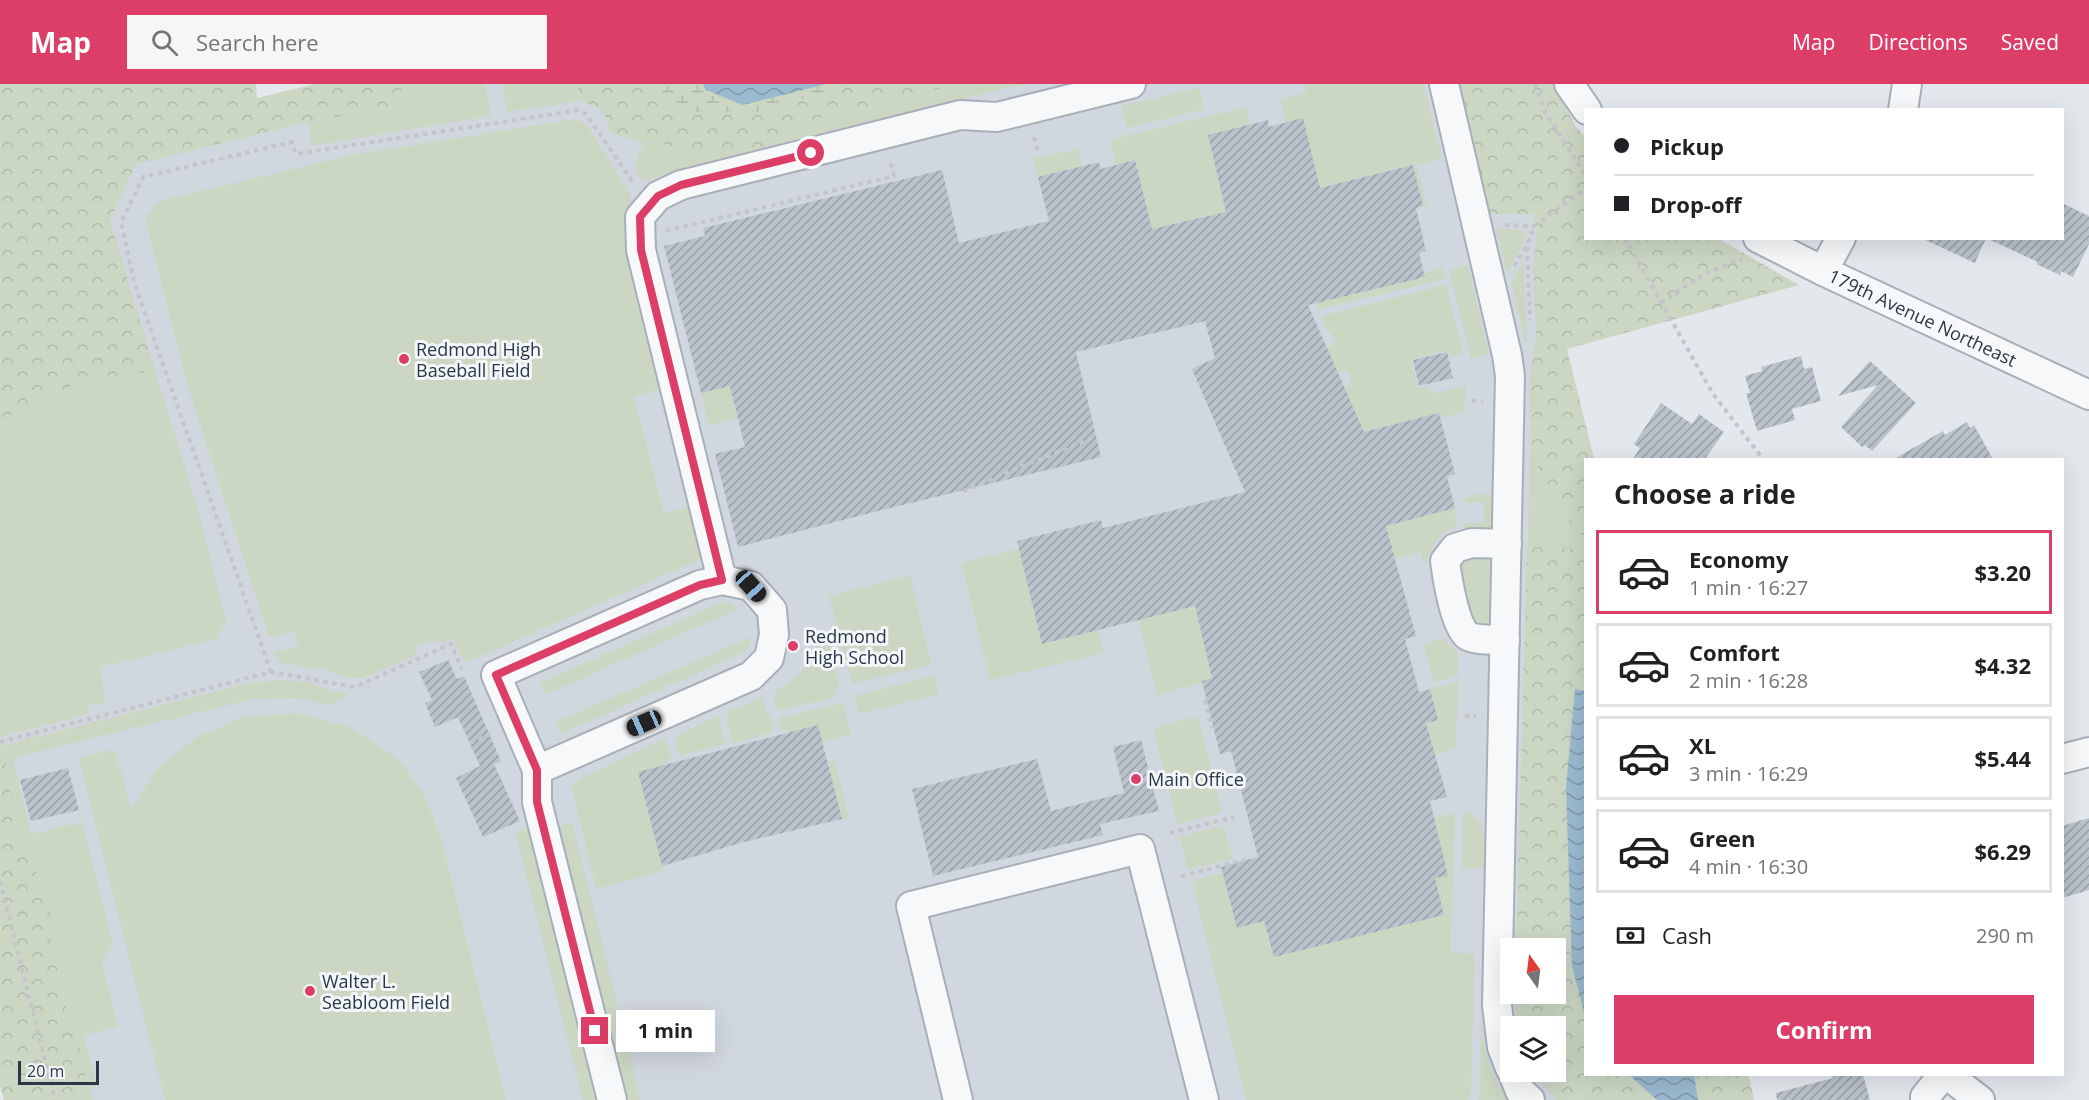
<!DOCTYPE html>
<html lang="en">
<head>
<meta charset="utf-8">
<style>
	:root { --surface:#fff; --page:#f6f6f6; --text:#202124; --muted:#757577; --line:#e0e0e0; --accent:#dc3e67 }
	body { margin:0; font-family:"Open Sans",sans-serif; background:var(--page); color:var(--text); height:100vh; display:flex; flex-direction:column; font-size:22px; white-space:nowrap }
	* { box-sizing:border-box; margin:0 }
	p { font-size:20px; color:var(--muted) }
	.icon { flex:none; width:33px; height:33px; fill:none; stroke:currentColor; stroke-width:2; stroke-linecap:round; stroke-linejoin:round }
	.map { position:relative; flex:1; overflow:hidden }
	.drawer { position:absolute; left:1584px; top:374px; width:480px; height:618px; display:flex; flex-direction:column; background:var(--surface); border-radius:0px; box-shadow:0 6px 24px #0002 }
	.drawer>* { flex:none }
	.guide { position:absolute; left:1584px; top:24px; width:480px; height:132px; border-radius:0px; box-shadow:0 6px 24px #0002; display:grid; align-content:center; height:132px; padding:0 30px; background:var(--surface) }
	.needle { width:39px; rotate:346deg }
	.fabs { position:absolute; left:1500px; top:854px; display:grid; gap:12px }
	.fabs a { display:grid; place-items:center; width:66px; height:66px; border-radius:0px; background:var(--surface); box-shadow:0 6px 24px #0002; font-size:30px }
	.scale { position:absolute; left:18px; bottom:15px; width:81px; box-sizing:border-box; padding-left:6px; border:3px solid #293747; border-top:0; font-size:16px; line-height:21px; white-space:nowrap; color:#293747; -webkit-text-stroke:4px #f3f7f9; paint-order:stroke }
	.end { position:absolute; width:27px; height:27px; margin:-14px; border:8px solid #dc3e67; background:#fff; box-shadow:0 0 0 3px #fff }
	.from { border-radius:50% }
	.bubble { position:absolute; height:42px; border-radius:0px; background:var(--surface); box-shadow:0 6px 24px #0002; font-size:20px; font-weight:700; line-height:42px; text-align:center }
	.car { position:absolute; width:18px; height:36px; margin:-18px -9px; border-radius:8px; box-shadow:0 0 4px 2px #0007; background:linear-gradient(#222 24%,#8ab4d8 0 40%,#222 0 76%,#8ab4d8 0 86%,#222 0) }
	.guide b { display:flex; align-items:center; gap:21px; height:57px; font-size:22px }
	.guide b+b { border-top:2px solid var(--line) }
	.guide i { width:15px; height:15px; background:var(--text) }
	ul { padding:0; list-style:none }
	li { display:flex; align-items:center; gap:18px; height:84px; margin:0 12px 9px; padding:0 18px; border:3px solid var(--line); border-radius:0px }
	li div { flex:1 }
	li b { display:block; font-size:22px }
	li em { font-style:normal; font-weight:700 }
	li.selected { border-color:var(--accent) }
	li>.icon { width:54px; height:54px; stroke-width:1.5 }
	h2 { padding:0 30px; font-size:27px; line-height:72px }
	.pay { display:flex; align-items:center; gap:15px; height:66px; padding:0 30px; font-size:22px }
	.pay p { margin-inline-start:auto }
	.cta { display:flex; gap:12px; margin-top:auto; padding:12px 30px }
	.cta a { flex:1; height:69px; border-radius:0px; background:var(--accent); color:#fff; font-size:24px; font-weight:700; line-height:69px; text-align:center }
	header { display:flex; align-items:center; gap:36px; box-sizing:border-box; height:84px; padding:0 30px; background:var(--accent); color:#fff }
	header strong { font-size:28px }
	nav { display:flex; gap:33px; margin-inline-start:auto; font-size:21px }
	.search { width:420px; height:54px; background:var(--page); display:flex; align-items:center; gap:15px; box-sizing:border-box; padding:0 21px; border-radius:0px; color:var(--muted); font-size:22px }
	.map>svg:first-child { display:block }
	.built { fill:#d1d7df; fill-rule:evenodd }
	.green { fill:#cbd7c3 }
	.forest { fill:url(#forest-crowns) }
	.wetland { fill:url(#wetland-marsh) }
	.water { fill:url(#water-waves) }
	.building { fill:url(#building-hatch) }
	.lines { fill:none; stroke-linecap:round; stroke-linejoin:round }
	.minor-casing { stroke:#a7afb8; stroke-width:32 }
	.path { stroke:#c1c6cb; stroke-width:4; stroke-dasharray:4.5 4.5; stroke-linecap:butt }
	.minor { stroke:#f7f8fa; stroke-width:28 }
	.route { stroke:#dc3e67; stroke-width:8 }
	.poi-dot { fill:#dc3e67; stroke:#f3f7f9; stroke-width:2 }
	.labels { text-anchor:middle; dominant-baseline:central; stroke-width:6; stroke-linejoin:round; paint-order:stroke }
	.street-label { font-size:18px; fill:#293747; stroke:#f3f7f9 }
	.poi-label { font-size:18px; fill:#293747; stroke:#f3f7f9; text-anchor:start }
</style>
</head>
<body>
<header>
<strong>Map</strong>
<div class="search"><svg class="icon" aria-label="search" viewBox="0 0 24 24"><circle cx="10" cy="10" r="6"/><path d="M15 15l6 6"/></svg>Search here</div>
<nav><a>Map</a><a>Directions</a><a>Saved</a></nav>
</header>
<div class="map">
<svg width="2089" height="1016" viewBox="0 0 2089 1016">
	<defs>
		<pattern id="forest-crowns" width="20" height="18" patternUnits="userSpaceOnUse" patternTransform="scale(1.5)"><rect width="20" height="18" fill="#cbd7c3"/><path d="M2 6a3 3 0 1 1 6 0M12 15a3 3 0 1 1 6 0" fill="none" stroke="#aeb9a9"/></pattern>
		<pattern id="wetland-marsh" width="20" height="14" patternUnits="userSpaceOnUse" patternTransform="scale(1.5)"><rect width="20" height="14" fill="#cbd7c3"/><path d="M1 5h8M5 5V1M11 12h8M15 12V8" fill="none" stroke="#aeb9a9"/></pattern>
		<pattern id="water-waves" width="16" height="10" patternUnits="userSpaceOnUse" patternTransform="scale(1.5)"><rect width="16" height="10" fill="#9bbad0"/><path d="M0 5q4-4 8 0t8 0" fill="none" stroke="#7e98ab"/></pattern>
		<pattern id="building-hatch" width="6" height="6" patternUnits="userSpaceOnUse" patternTransform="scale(1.5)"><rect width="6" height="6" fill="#bac2cb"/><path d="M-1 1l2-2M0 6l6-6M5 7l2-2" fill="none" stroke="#979ea7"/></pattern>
	</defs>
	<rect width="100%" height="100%" fill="#e3e8ed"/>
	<path class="built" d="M317 0H1501L1594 375H1586V990H1748L1754 1016H68L0 749V75ZM1510 864H1556V909H1510ZM1510 942H1556V987H1510Z"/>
	<path class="green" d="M446 0H485L491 32 312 62 308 38 400 21 399 7Z
		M502 0H577L580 17 507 28Z
		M955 0H1036L1016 2 798 55 794 40 888 19Z
		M1304 0H1423L1442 75 1417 81 1427 121 1423 122 1412 81 1320 104 1286 39 1280 15 1306 9Z
		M1199 4 1204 25 1127 44 1121 22Z
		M1246 23 1251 41 1208 51 1226 128 1152 145 1117 81 1110 56Z
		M575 35 587 41 630 110 632 120 626 145V162L660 301 657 306 634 312 664 429 686 424 693 426 705 473 465 579 453 555 442 559 432 557 415 562 417 571 362 594H348L324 586 278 578 274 568 298 563 294 547 269 553 187 300 145 135 157 118 346 72Z
		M644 58 736 71 644 97 640 95C631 82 639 71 644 58Z
		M1078 65 1082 82 1038 93 1033 75Z
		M1496 144 1525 147 1527 152 1507 189Z
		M1524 174 1527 257 1525 258 1511 199Z
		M1468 181 1489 270 1471 274 1449 186Z
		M1442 184 1445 195 1317 226 1316 219Z
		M1446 201 1463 269 1450 272 1447 266 1411 276 1418 304 1428 302 1430 310 1466 302 1464 328 1440 334 1439 329 1330 356 1344 304 1352 300 1347 286 1338 289 1326 264 1336 259 1330 248H1328L1321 232Z
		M155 287 197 422 226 537 217 555 100 583 105 619 88 621 89 630 0 653V342L15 327 83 297Z
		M730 302 738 335 709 341 701 309Z
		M1530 348 1539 388 1563 430 1585 454 1586 465 1528 463Z
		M1470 410 1492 411 1491 444 1487 447 1464 448V439H1484V418H1463Z
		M1455 424 1456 442C1436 451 1430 464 1425 484L1420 468 1395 475 1386 442Z
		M1019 465 1042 560 1098 546 1104 569 990 596 961 479Z
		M1486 471 1490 475V480L1489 536 1486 541H1477L1471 538 1459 484 1463 475Z
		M910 492 932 581 852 600 829 512Z
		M720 519H729L738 525 545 611 540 599Z
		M1195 522 1213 596 1157 611 1139 536Z
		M751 553V560L744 568 561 650 556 638Z
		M1444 554 1451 563 1458 568V592L1434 598 1423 559Z
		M830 561 839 602 832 614 777 627 774 617 777 606C797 596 802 589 811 568Z
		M934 592 939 610 859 630 855 612Z
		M279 596 305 598 350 611 328 621 297 614 253 615 13 674 31 750 82 738 113 860 102 879 118 942 84 952 97 1002 90 1004 93 1016H86L85 988 75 942 63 916 57 872 50 853 53 835 27 762 16 753 12 740 14 714 5 698 4 676 0 677V662L249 599Z
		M1458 598 1456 665 1435 671 1426 639 1430 605Z
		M762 613 773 643 771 649 733 659 726 635 730 627Z
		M843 619 851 651 822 658 788 649 787 645 781 646 778 634Z
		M295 629 345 641 389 668 404 683 423 708 442 756 506 1016H165L79 674 115 665 131 726 156 686 196 653 244 633Z
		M718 632 726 660 679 672 675 658 680 650Z
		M1198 632 1222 729 1177 740 1153 644Z
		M665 655 672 674 666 676 667 681 638 689 664 787 596 805 571 701 581 694Z
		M835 676 849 733 841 735 827 678Z
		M1463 727C1490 731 1484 764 1484 784H1462Z
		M1455 729 1451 868 1475 870 1471 1006 1468 1016H1246L1192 796 1222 789 1237 844 1264 837 1274 873 1444 831 1435 794 1448 791 1434 734Z
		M572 739 641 1016H628L560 746 564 740Z
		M1224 742 1233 775 1188 785 1179 752Z
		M528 743 596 1016H583L516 750Z
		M1481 937C1485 971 1489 988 1508 1016H1479Z"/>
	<path class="forest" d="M0 0H256L257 14 316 0H446L399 7 401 21 308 38 136 80 110 136 155 287 83 297 15 327 0 342Z
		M577 0H955L888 19 794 40 798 55 736 71 644 58 610 49C605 26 602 24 580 17Z
		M1457 0H1554L1576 43 1585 52 1586 154 1719 155 1799 201 1567 265 1594 375H1586L1585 454 1563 430 1539 388 1530 348 1529 299 1536 255 1533 185 1537 146 1533 130H1491Z
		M1527 463 1585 465 1586 990H1748L1754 1016H1556L1533 987H1556V942H1516L1515 909H1556V864H1516Z
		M4 676 9 686 5 698 14 714 12 740 16 753 27 762 53 835 50 853 57 872 63 916 75 942 85 988 86 1016H4L0 1002V677Z"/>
	<path class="wetland" d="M655 0H853L756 28H695L669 23Z"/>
	<path class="water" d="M703 0H826L743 21 706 6Z
		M1575 605 1586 607 1585 932 1572 882 1566 704Z
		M1628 990H1694L1698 1016H1657Z"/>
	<path class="building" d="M1303 34 1320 104 1413 81 1423 122 1416 124 1426 167 1419 169 1425 193 1308 221 1364 348 1439 329 1455 390 1447 392 1455 424 1386 442 1416 552 1405 555 1419 608 1430 605 1438 636 1426 639 1447 713 1430 717 1448 792 1435 794 1444 831 1274 873 1264 837 1237 844 1221 783 1258 773 1231 667 1220 670 1202 597 1212 594 1195 522 1042 560 1017 457 1101 436 1103 444 1245 408 1192 285 1215 274 1205 237 1076 268 1101 373 886 425 738 463 715 370 745 363 730 302 701 309 664 162 705 152 703 144 942 86 959 159 1049 137 1038 93 1099 78 1101 85 1135 76 1152 145 1226 128 1208 51 1268 36 1269 43Z
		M2062 119 2089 132V160L2073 193 2061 187 2060 191 2036 180 2038 178 1986 154H2062Z
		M1921 154H1986L1975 179Z
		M1447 268 1453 294 1419 302 1413 276Z
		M1801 272 1804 285 1812 283 1821 317 1792 325 1795 336 1757 347 1746 309H1750L1745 292 1762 287 1761 283Z
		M1870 277 1916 319 1872 367 1865 361 1862 363 1841 343 1878 301 1838 312Z
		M1661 319 1692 340 1699 330 1724 348 1705 375H1633L1640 364 1634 360Z
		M1967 338 1970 344 1974 341 1993 375H1894L1943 347 1945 351Z
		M448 576 457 595 464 592 501 677 494 680 520 737 483 753 456 694 480 682 458 633 435 643 425 619 432 616 419 588Z
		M818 641 842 735 740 759 662 782 638 688Z
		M1141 656 1159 727 1100 740 1103 751 933 792 912 705 1037 675 1051 727 1124 709 1113 663Z
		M68 684 79 726 31 737 20 696Z
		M2089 734V806L2062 814V742Z
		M1832 990H1863L1870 1016H1777L1776 1009 1833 994Z"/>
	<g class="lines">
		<g class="minor-casing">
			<g id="minor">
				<path d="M1444 0 1507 271 1510 292 1497 921 1502 963 1510 984"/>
				<path d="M1569 0 1587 26"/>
				<path d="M1903 26 1907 0"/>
				<path id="s1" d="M1758 154 1823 187 2089 311"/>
				<path d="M1823 187 1841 154"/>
				<path d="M722 496 641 166 640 133 658 112 681 101 960 31 997 33 1131 0"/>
				<path d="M1505 556C1494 555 1478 557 1468 552 1455 545 1447 492 1445 477L1455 464 1472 459 1507 460"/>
				<path d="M2062 675 2089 668"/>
				<path d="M537 686 751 592 769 574 774 551 772 526 751 502 722 496 700 501 496 591 537 686V718L612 1016"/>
				<path d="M1512 987 1520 1007 1530 1016"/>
				<path d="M1946 990 1980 1016"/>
				<path d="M958 1016 911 822 1140 765 1204 1016"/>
				<path d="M1925 1016V1013L1944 990"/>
			</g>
		</g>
		<path class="path" d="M1535 0 1545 28 1586 92
			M1034 53 1038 68
			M1505 141 1534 142
			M666 147 894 92 890 76
			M1625 154 1713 310 1763 375
			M1527 163 1530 236
			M1514 182 1527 162 1534 142 1586 104
			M1661 219 1706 189 1742 175
			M1472 317H1483
			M963 407 1096 352
			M271 588 134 198 121 138 143 93 292 58 296 70 579 26 586 30 634 100
			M1205 616 1212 644
			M1465 632H1476
			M0 658 271 588 355 603 451 560 462 585
			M470 659 491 650
			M1170 749 1234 733
			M1181 792 1245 776
			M0 797 55 1016"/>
		<use href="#minor" class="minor"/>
	</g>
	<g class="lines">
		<path class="route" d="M595 947 537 718V686L496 591 700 501 722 496 641 166 640 133 658 112 681 101 811 69"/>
	</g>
	<g class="poi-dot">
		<circle cx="404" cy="275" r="6"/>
		<circle cx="793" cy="562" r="6"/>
		<circle cx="1136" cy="695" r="6"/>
		<circle cx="310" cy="907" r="6"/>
	</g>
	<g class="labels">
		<g class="street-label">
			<text stroke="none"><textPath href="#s1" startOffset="183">179th Avenue Northeast</textPath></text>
		</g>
		<g class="poi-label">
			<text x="416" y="265">Redmond High<tspan x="416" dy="21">Baseball Field</tspan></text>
			<text x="805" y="552">Redmond<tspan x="805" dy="21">High School</tspan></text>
			<text x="1148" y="695">Main Office</text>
			<text x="322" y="897">Walter L.<tspan x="322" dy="21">Seabloom Field</tspan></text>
		</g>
	</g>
</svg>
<div class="fabs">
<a><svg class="needle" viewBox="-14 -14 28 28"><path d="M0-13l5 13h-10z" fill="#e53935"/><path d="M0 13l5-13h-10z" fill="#757577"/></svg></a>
<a><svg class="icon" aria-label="layers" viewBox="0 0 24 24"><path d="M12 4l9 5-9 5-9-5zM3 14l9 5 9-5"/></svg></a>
</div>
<div class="scale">20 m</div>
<i class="end from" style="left:811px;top:69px"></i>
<i class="end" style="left:595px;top:947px"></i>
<div class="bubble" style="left:616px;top:926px;width:99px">1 min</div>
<i class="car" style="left:751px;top:502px;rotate:138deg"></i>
<i class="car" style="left:644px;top:639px;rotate:246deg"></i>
<div class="guide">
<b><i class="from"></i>Pickup</b>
<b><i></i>Drop-off</b>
</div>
<section class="drawer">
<h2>Choose a ride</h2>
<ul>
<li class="selected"><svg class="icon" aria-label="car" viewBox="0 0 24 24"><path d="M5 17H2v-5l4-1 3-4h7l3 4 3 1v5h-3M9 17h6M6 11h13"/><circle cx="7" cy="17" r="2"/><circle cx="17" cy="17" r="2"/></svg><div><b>Economy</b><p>1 min · 16:27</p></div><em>$3.20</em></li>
<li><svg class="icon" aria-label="car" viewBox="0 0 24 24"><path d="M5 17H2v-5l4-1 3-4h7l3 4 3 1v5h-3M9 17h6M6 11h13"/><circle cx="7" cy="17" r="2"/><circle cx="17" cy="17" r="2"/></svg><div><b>Comfort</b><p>2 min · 16:28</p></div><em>$4.32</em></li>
<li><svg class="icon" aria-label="car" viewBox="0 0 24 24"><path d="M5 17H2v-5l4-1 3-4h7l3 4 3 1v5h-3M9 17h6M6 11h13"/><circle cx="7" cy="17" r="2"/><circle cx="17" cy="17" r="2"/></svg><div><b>XL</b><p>3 min · 16:29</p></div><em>$5.44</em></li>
<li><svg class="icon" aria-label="car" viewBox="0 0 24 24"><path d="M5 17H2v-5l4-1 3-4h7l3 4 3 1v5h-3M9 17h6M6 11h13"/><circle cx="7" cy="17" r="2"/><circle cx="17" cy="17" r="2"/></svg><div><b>Green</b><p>4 min · 16:30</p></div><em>$6.29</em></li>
</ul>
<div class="pay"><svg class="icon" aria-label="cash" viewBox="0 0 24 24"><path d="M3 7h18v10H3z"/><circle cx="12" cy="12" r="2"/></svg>Cash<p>290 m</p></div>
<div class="cta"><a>Confirm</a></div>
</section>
</div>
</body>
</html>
